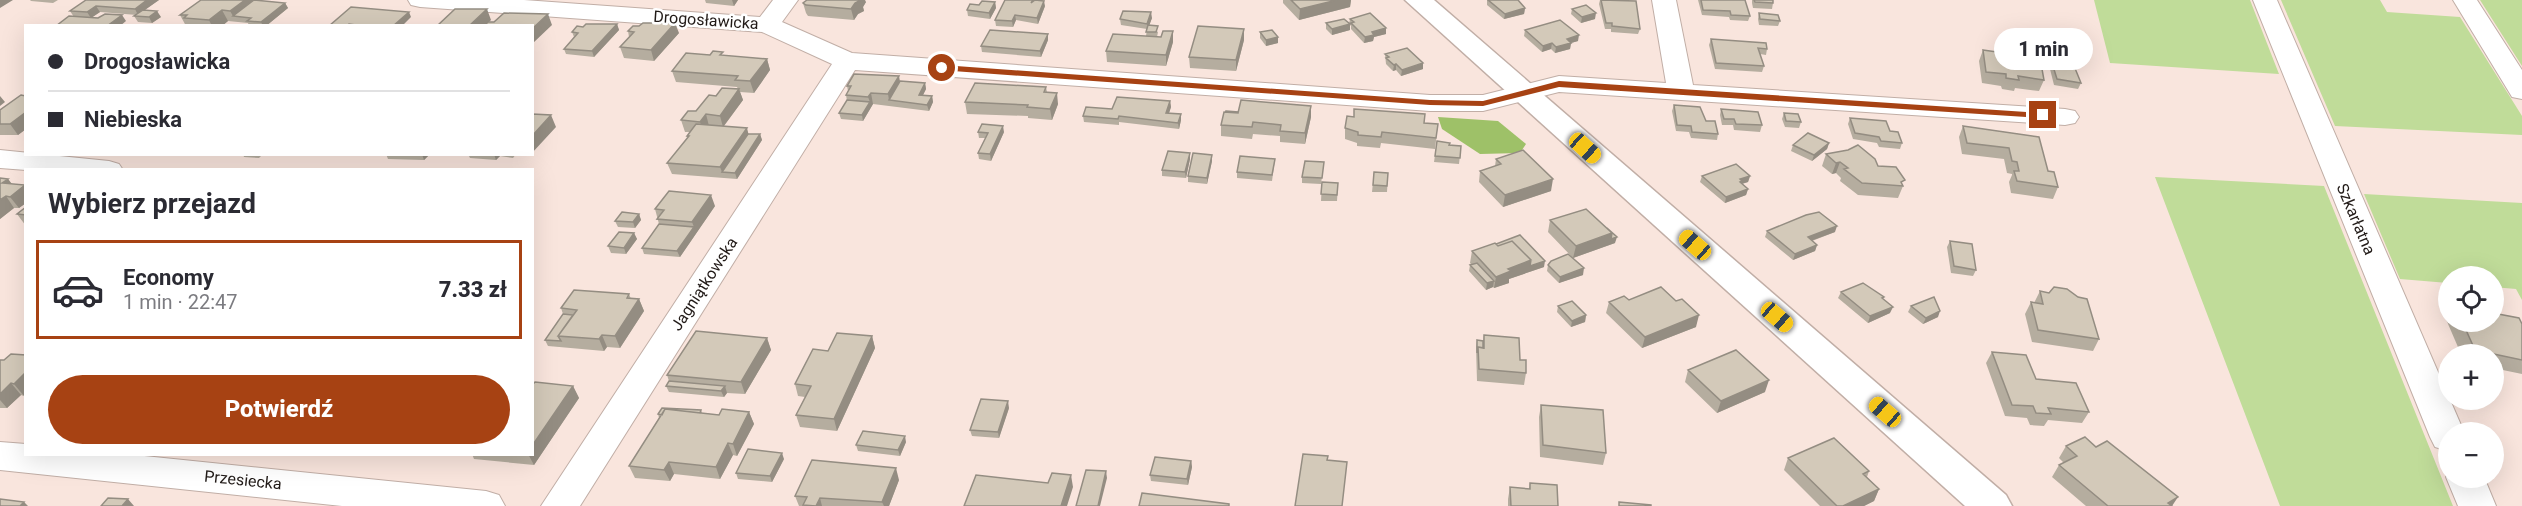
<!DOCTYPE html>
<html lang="pl">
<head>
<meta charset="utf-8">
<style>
	:root { --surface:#fff; --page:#f7f7f7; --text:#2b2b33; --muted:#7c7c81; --line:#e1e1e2; --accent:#a74213 }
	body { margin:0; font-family:Roboto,sans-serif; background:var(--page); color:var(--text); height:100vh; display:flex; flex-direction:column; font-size:22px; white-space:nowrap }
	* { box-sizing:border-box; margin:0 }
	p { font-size:20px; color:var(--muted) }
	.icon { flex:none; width:33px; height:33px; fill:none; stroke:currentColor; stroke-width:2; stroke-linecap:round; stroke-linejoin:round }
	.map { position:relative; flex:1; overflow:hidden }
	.drawer { position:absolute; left:24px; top:168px; width:510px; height:288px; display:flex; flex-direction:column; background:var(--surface); border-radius:0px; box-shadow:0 6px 24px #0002 }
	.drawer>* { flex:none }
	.top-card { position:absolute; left:24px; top:24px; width:510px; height:132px; border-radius:0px; box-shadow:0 6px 24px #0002; display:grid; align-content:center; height:132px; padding:0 24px; background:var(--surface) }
	.fabs { position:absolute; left:2438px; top:266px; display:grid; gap:12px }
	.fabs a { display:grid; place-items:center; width:66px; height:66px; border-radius:50%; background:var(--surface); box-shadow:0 6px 24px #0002; font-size:30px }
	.end { position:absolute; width:27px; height:27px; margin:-14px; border:8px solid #a74213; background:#fff; box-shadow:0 0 0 3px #fff }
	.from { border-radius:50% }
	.bubble { position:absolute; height:42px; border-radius:21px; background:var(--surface); box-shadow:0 6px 24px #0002; font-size:20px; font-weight:800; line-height:42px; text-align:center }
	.car { position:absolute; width:18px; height:36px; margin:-18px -9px; border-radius:8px; box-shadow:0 0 4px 2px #0007; background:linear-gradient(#f5c518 24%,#345 0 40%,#f5c518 0 76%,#345 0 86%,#f5c518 0) }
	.top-card b { display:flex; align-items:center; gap:21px; height:57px; font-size:22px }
	.top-card b+b { border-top:2px solid var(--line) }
	.top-card i { width:15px; height:15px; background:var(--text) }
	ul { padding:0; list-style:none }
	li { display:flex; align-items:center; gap:18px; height:99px; margin:0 12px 9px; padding:0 12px; border:3px solid transparent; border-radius:0px }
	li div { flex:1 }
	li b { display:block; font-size:22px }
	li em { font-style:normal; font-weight:800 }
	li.current { border-color:var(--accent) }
	li>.icon { width:54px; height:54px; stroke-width:1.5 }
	h2 { padding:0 24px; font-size:27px; line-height:72px }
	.button { display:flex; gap:12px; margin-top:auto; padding:12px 24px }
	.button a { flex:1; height:69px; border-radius:36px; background:var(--accent); color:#fff; font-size:24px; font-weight:800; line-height:69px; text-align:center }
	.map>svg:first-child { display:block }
	.green { fill:#c0dc99 }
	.forest { fill:#9ec168 }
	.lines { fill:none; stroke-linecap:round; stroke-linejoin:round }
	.street-casing { stroke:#c1aea6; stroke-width:2 }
	.secondary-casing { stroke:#c1aea6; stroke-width:3 }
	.street { fill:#fff; fill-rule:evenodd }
	.secondary { fill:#fff; fill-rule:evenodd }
	.wall { fill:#b5ad9f }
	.shaded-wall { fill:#948d82 }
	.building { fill:#d3c9b9; stroke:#948d82; stroke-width:1.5 }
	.route { fill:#a74213 }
	.labels { text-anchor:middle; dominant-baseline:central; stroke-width:5; stroke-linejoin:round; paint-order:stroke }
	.street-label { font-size:16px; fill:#221b18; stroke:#fff }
</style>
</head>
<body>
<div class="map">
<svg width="2522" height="506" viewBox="0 0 2522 506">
	<rect width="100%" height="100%" fill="#f9e5dd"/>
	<path class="green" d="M2094 0H2250L2279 74 2110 63Z
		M2281 0H2380L2387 12 2460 17 2522 116V135L2335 126Z
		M2480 0H2522V66Z
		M2155 177 2324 186 2453 506H2280Z
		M2364 194 2522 203V300L2516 289 2493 287V276H2448V283L2400 279Z"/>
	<path class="forest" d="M1438 117 1498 121 1526 144 1520 153 1480 154 1442 129Z"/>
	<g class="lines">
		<g class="street-casing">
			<path id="street" d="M408 0H524L760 17 773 0H798L782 22 852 53 1430 95H1483L1559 76 1666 83 1652 0H1676L1693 85 2065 109 2075 111 2079 117 2075 123 2065 125 1559 92 1483 111H1430L855 70 580 506H541L832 64 762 32 420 7 411 5Z
				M2253 0H2277L2464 432H2448V451L2435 447 2430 437Z
				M2453 0H2477L2522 70V99L2512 97Z
				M0 150 109 161 119 164 123 170H26L0 168Z
				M0 442 26 444V454H125L486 491 499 495 505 506H342L0 470Z
				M2448 474V477H2484L2496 506H2458L2446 477Z"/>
		</g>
		<g class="secondary-casing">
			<path id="secondary" d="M1405 0H1434L2006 495 2012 506H1965Z"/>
		</g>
		<use href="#street" class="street"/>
		<use href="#secondary" class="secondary"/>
	</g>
	<path class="wall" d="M30 0H58L53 3 31 1Z
		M86 0H159L144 10 161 17 152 23 138 22 134 16 137 15 100 12 91 18 74 17 70 11Z
		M705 0H738L734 6 706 3Z
		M1283 0H1351L1350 7 1299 20 1283 3Z
		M1487 0H1518L1525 8 1524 14 1504 19 1487 5Z
		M1600 0H1625L1640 29 1638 34 1611 32V29H1605L1599 4Z
		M1698 0H1745L1750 16 1748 21 1730 20 1729 17 1702 15Z
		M1752 0H1773V3L1772 9 1753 8 1752 3Z
		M866 2 863 7 864 11 858 14 854 20 808 16 806 13 803 3Z
		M995 2 996 8 990 19 968 16 967 10 979 5Z
		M285 3 288 8 266 26H249L248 23 228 21 222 26H186L180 15Z
		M1045 6 1038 24 1016 20 1013 27 996 26 995 20Z
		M1572 9 1595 19 1581 23 1571 14Z
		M1759 13 1780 21 1778 26 1759 25 1758 19Z
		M1152 18 1149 25 1158 32 1157 37H1161L1173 31V42L1166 66 1107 62 1106 51 1146 36 1147 29 1121 25 1120 19Z
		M1350 19 1386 34 1374 37 1373 41 1364 43 1351 29V26L1350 25V30L1332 35 1326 29V23L1349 24Z
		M617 24 619 30 594 57 566 54 564 49 574 37 572 32 583 27Z
		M639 26 679 33 654 61 624 58 620 47 629 37 628 31Z
		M1244 29V40L1236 71 1190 68 1189 57Z
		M1525 30 1578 41 1571 43 1570 49 1555 53 1551 49 1542 52 1524 36Z
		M1260 32 1278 37V43L1266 46 1260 38Z
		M1711 39 1767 49 1766 55 1760 54 1764 66 1762 72 1715 69 1709 45Z
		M1048 40 1041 57 982 52 981 46Z
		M1983 50 2044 80 2039 91 2015 88 2014 91 2002 89 2001 86 1982 83 1979 61Z
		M1385 54 1423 69 1401 76 1396 70 1393 71 1386 64Z
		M2054 54 2081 83 2078 89 2054 85 2050 69 2053 63 2052 60Z
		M724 56 767 59 770 70 754 93 740 92 743 100 724 126 748 134H760L762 140 737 179 672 174 667 163 688 138 687 136 690 132H685L681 120 696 111 716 96 738 89 737 87 676 82 672 71Z
		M900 81 925 83 926 89 923 95 932 96 933 102 929 111 873 104 863 121 841 119 839 113 847 101 846 95 848 91 847 86Z
		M1046 87 1047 92 1058 104 1052 120 1028 118V116L967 114 965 102Z
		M26 96V129L18 135H0V110Z
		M1170 101 1171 107 1169 113 1181 114V120L1179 129 1119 122V125L1084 122 1083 116 1112 109Z
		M1674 105 1706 121 1718 134 1717 140 1691 138 1689 132 1676 131 1672 111Z
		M1311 106V117L1305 144 1280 142V136L1253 134 1252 139 1221 136V125L1238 112Z
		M1721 109 1762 125 1760 132 1734 130 1733 125H1722L1720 115Z
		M1784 113 1801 122 1799 128 1785 127 1782 119Z
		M1850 118 1890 131 1902 143 1900 149 1879 147 1877 143 1853 139 1848 124Z
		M1424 123 1438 124 1435 149 1381 143 1380 148 1357 146V143L1345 139V128Z
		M1963 126 2039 137 2048 171 2058 187 2053 199 2011 193 2009 182 2012 175V174L2007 173 2004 159 1962 154 1959 137Z
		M978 132H1004L991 161 979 159 978 153 986 138H979Z
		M1437 141 1449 145 1461 146 1459 164 1434 162Z
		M1829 143 1827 149 1812 161 1791 151 1793 145Z
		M1190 153V159L1186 178 1162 176V170Z
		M243 154H263L259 158 244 157Z
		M386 154H430L424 160 388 159Z
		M468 154H516L513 158 500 156 496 160 470 158Z
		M1826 154 1878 166 1903 186 1898 198 1858 195 1840 181 1841 178 1836 173 1832 174 1822 166Z
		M1275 159 1272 181 1237 178V172Z
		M1496 159 1551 191 1503 207 1479 182 1480 171 1495 166Z
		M1212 161 1207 184 1188 182V176Z
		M1324 162 1321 184 1302 183V177Z
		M1374 172 1388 173 1387 192H1372Z
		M1702 176H1750L1748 182 1742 184 1748 189 1746 195 1725 203 1700 182Z
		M8 179 12 184 26 186V203L19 208H14L0 219Z
		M1322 182 1338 183 1337 201H1321Z
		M715 206 680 257 644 254 642 248 659 224 655 209Z
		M26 207V226L17 214Z
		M639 214 641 220 635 228 618 227 615 221Z
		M1550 220 1615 243 1573 258 1548 232Z
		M1767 231 1835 232 1812 241 1817 245 1815 251 1793 260 1765 237Z
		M634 233 637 239 626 254 611 253 608 246Z
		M1950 241 1976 270 1973 276 1951 273 1947 247Z
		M1472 251 1544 267 1509 279V283L1494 288 1493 287 1486 290 1469 271 1470 265H1472L1470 263Z
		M1548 265 1583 275 1559 283 1547 271Z
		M2040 291 2099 339 2093 351 2032 342 2025 314 2031 302 2034 303Z
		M1841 292 1883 299 1890 313 1868 323 1838 298Z
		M629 294 631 299H639L644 311 620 348 607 347 604 351 548 346 545 340 563 314 561 308Z
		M1629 300 1696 327 1642 348 1606 313 1609 302Z
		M1558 306 1586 315 1585 322 1571 327 1557 312Z
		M1911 306 1938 317 1923 324 1908 312Z
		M2448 314V321H2493L2522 324V374L2493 368V354H2461L2445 317Z
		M1484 335 1526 373 1524 385 1477 381 1476 347 1477 340 1483 341Z
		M872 336 875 348 837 431 800 427 796 415 805 397 798 396 795 384Z
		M767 338 771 350 745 394 727 393 724 397 669 392 666 386 669 381 667 375Z
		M1992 352 2089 412 2082 423 2048 420 2044 426 2030 425 2027 418 2005 416 1986 363Z
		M0 360 24 396 21 395 7 408H0Z
		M1688 370 1765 392 1717 413 1685 382Z
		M573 386 579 398 534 465 474 459 472 454H532Z
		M1541 405 1606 453 1603 465 1540 457 1539 417Z
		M1009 408 999 438 972 436 970 430Z
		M701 410 702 413 719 415 749 412 754 424 737 456 733 455 720 479 674 474 670 481 635 478 629 466 659 418 658 414Z
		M906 442 900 456 858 451 856 445Z
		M2066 446 2172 506H2086L2052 477 2059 465 2064 463 2059 458Z
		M1788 458 1869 471 1867 477 1879 489 1874 501 1864 506H1820L1784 470Z
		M784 459 772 482 738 479 736 473Z
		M1191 461 1192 467 1188 485 1151 481 1150 475Z
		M899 480 889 506H799L795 496Z
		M1530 483 1558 506H1508V499L1510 487 1529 489Z"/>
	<path class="shaded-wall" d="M0 0H13L0 8Z
		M147 0H159L138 15 135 9Z
		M245 0H254L233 16 230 11Z
		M732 0H738L734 6Z
		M860 0H865L866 2 863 7 864 11 858 14 854 20 851 9 855 3Z
		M1337 0H1351L1350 7 1299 20 1300 9Z
		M1044 1 1045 6 1038 24 1037 18Z
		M995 2 996 8 990 19 989 13Z
		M285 3 288 8 266 26H263L261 22Z
		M96 6 100 12 91 18 87 12Z
		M1525 8 1524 14 1504 19 1505 14Z
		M487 9 491 20 485 26H469Z
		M222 10 228 21 222 26H212L209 20Z
		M157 11 161 17 152 23 149 17Z
		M409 12 411 17 402 26H393Z
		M1151 12 1152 18 1148 29 1147 24Z
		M1596 13 1595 19 1581 23 1582 17Z
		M548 14 552 25 532 44V29Z
		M122 15 126 21 120 26H107Z
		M1015 15 1016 20 1013 27 1012 21Z
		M675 23 679 33 654 61 651 50Z
		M617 24 619 30 594 57 592 51Z
		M1350 24V30L1332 35V29Z
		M1386 28V34L1374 37 1373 41 1364 43 1365 37 1372 32Z
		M1244 29V40L1236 71V60Z
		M1173 31V42L1166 66V55Z
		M1048 34V40L1041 57 1040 51Z
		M1579 35 1578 41 1571 43 1570 49 1555 53 1556 47 1567 39Z
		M1278 37V43L1266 46V40Z
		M1552 43 1551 49 1542 52 1543 46Z
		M767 59 770 70 754 93 750 81Z
		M1423 63V69L1401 76 1402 70Z
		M1396 64V70L1393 71 1394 65Z
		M899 76 901 87 889 100 890 106 888 94Z
		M925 83 926 89 920 101 919 95Z
		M739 89 743 100 723 127 720 116Z
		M871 93 873 104 863 121 862 115 870 102 868 97Z
		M1057 93 1058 104 1052 120 1050 109Z
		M0 96 5 102 0 106Z
		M932 96 933 102 929 111 927 105Z
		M1170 101 1171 107 1167 119 1166 113Z
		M1311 106V117L1305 144V133Z
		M26 112V129L18 135 10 124Z
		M706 114 709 126 704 133 700 122Z
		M1181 114V120L1179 129 1178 123Z
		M551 115 556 127 532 153V136Z
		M1003 126 1004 132 991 161 990 154Z
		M747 128 750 140 722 172 720 167Z
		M760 134 762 140 737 179 735 173Z
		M1829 143 1827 149 1812 161 1814 155Z
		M1190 153V159L1186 178 1185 172Z
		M422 154H430L424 160Z
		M494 154H499L500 156 496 160Z
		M1212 155V161L1207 184V178Z
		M1840 162 1836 173 1832 174 1836 163Z
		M1750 176 1748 182 1741 184 1738 188 1740 179Z
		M8 179 17 191 2 183Z
		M1553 179 1551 191 1503 207 1505 195Z
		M25 185 26 186V203L19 208 10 197Z
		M1748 189 1746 195 1725 203 1726 197Z
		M711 195 715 206 680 257 677 251 694 227 692 222Z
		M6 196 14 208 0 219V200Z
		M639 214 641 220 635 228 633 222Z
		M1837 226 1835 232 1805 243 1808 237Z
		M634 233 637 239 626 254 624 248Z
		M1612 233 1617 237 1615 243 1573 258 1576 246Z
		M1817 245 1815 251 1793 260 1795 254Z
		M1531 260 1545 261 1544 267 1509 279V283L1494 288 1496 277 1508 269Z
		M1584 268 1583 275 1559 283 1560 277Z
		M1494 281 1493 287 1486 290 1487 283Z
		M639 299 644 311 620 348 615 336Z
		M1893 307 1890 313 1868 323 1870 316Z
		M1940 311 1938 317 1923 324 1926 318Z
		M1586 315 1585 322 1571 327 1572 321Z
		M1699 315 1696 327 1642 348 1645 337Z
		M602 335 607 347 604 351 599 339Z
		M872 336 875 348 837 431 834 419Z
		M767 338 771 350 745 394 741 382Z
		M26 372V394L24 396 14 384Z
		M1769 380 1765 392 1717 413 1721 401Z
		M11 383 21 395 7 408 0 400V394Z
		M573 386 579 398 534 465 528 454H532V446Z
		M725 386 727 393 724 397 721 391Z
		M1008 401 1009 408 999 438 998 432Z
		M749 412 754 424 737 456 733 444Z
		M905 436 906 442 900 456 898 450Z
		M728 443 733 455 720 479 716 467Z
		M782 453 784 459 772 482 770 476Z
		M1191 461 1192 467 1188 485 1187 479Z
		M669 462 674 474 670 481 664 470Z
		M896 468 899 480 889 506H884L882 502Z
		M1106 471 1107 478 1100 506H1098Z
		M1071 475 1073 487 1067 506H1061Z
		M1879 489 1874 501 1864 506H1843Z
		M2178 497 2172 506 2168 503Z
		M820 498 822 506H816Z
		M128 499 134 506H122Z
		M24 502 28 506H20Z"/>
	<path class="building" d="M86 0H147L135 9 96 6 87 12 70 11Z
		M201 0H245L230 11 222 10 209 20 184 18 187 15H180Z
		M254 0 285 3 261 22 247 21 251 18 233 16Z
		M807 0H861L855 3 851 9 806 5 803 3Z
		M1005 0H1033L1031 3 1035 0 1044 1 1037 18 1015 15 1012 21 995 20Z
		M1291 0H1337L1300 9Z
		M1488 0H1518L1525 8 1505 14Z
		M1601 0 1636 1 1640 29 1612 26V23H1606Z
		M1701 0H1745L1750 16 1731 15 1730 11 1703 10Z
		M1754 0H1773V3L1755 2Z
		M982 1 995 2 989 13 967 10 970 4 979 5Z
		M1586 5 1596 13 1582 17 1572 9Z
		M351 7 409 12 393 26H363L349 24 347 26H329Z
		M455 9H487L469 26H437Z
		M143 10 157 11 149 17 134 16Z
		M1123 11 1151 12 1147 24 1120 19Z
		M504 13 548 14 532 29V26H484L488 22H494Z
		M1370 13 1386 28 1372 32 1374 35 1365 37 1351 23 1354 22 1350 19Z
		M1759 13 1778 15 1780 21 1760 19Z
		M105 14 122 15 107 26H56L69 16 98 18Z
		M1344 19 1350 24 1332 29 1326 23Z
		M1560 20 1579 35 1567 39 1571 43 1556 47 1552 43 1543 46 1525 30Z
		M643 23H675L651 50 620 47 634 32 628 31 633 26H639Z
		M586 24H617L592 51 564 49 578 33 572 32 577 26 583 27Z
		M1148 25 1158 26 1156 32H1146Z
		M1198 26 1244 29 1236 60 1189 57Z
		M990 30 1048 34 1040 51 981 46Z
		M1272 30 1278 37 1266 40 1260 32Z
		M1163 31H1173L1166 55 1106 51 1113 34 1161 37Z
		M1711 39 1766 43 1767 49 1758 48 1764 66 1716 63Z
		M1407 48 1423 63 1402 70 1396 64 1394 65 1386 58 1389 57 1385 54Z
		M1983 50 2040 58 2044 80 2018 76 2019 80 2006 78V74L1986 72Z
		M713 51 723 52 720 55 767 59 750 81 735 80 738 76 672 71 686 53 710 55Z
		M2054 54 2070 56 2081 83 2057 79 2052 63H2057Z
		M854 74 899 76 888 94 871 93 868 97 846 95 851 86H847Z
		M900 81 925 83 919 95 932 96 927 105 889 100Z
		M975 83 1046 87 1044 92 1057 93 1050 109 1027 107 1028 105 965 102Z
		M722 88 739 89 720 116 706 114 700 122 681 120 688 111H696L709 95 716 96Z
		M21 95 26 96V112L10 124H0V110Z
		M1117 97 1170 101 1166 113 1181 114 1178 123 1119 116 1118 119 1083 116 1086 107 1112 109Z
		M847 100 870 102 862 115 839 113Z
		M1241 100 1311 106 1305 133 1280 131 1281 125 1253 122 1252 127 1221 125 1224 112 1238 113Z
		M1674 105 1700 107 1706 121H1715L1718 134 1692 132 1691 126 1677 125Z
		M1354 109 1425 114 1424 123 1438 124 1436 138 1382 132 1381 137 1358 135V132L1345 128 1347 116 1354 117Z
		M1721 109 1758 112 1762 125 1736 124 1734 119H1724Z
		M1226 111 1238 112V113L1226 112Z
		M1784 113 1798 114 1801 122 1786 121Z
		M532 114 551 115 532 136Z
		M1850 118 1886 121 1890 131 1898 132 1902 143 1881 141 1879 137 1855 133Z
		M696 124 747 128 720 167 667 163 689 136H687Z
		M982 124 1003 126 990 154 978 153 988 133 978 132Z
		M1963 126 2039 137 2048 171 2054 172 2058 187 2017 181 2014 171H2019L2017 162 2012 161 2009 148 1967 143Z
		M1808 133 1829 143 1814 155 1793 145Z
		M748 134H760L735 173 722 172Z
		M1437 141 1450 143 1449 145 1461 146 1460 158 1435 156Z
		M1858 145 1875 159 1878 166 1896 167 1905 180 1901 182 1903 186 1862 183 1844 169 1848 168 1840 162 1836 163 1826 154 1848 150Z
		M1523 150 1553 179 1505 195 1480 171 1501 164 1496 159Z
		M1168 151 1190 153 1185 172 1162 170Z
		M1193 153 1212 155 1207 178 1188 176Z
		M1240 156 1275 159 1272 175 1237 172Z
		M1305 161 1324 162 1322 178 1302 177Z
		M1736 164 1750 176 1740 179 1742 181 1740 182 1748 189 1726 197 1702 176Z
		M1374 172 1388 173 1387 186 1373 185Z
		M0 178 8 179 2 183 25 185 10 197 6 196 0 200Z
		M1322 182 1338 183 1337 195 1321 194Z
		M669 191 711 195 692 222 657 219 664 210 655 209Z
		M26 207V215L17 214Z
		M1586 209 1612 233 1576 246 1550 220Z
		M622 212 639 214 633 222 615 221Z
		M1819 212 1837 226 1808 237 1817 245 1795 254 1767 231 1806 215Z
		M659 224 694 227 677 251 642 248Z
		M1607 228 1617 237 1611 239 1612 233Z
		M619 232 634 233 624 248 608 246Z
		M1520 235 1545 261 1530 266 1531 260 1512 241 1498 246 1496 244Z
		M1512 241 1531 260 1508 269 1511 271 1496 277 1472 251 1495 243 1498 246Z
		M1950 241 1972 244 1976 270 1954 266Z
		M1568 254 1584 268 1560 277 1548 265 1551 261Z
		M1477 263 1494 281 1487 283 1470 265Z
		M1863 283 1884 297 1882 298 1893 307 1870 316 1841 292Z
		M1661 287 1676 301 1682 299 1699 315 1645 337 1609 302 1624 296 1629 300Z
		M2054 287 2067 289 2078 297 2087 299 2099 339 2038 330 2031 302 2043 304 2040 291 2049 293Z
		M574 290 629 294 627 298 639 299 615 336 602 335 599 339 558 336 577 310 561 308Z
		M1934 297 1940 311 1926 318 1911 306Z
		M1572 301 1586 315 1572 321 1558 306Z
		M2493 313 2519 318 2522 324V360L2475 350 2462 321H2493Z
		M563 314 573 315 558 336 561 341 545 340Z
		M696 331 767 338 741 382 667 375Z
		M837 333 872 336 834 419 796 415 811 386 795 384 813 349 828 351Z
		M1484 335 1519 338 1520 360H1526V373L1479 369 1478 347 1484 348Z
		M1477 340 1483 341V348L1478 347 1477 353Z
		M1736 350 1769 380 1721 401 1688 370Z
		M1992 352 2026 355 2036 379 2076 383 2089 412 2048 408 2051 414 2036 413 2033 406 2012 405Z
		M11 354 26 355V372L14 384 11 383 0 394V360H4Z
		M669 381 725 386 721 391 666 386Z
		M535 382 573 386 532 446V385Z
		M981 399 1008 401 998 432 970 430Z
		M1541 405 1603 410 1606 453 1543 445Z
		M662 408 701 410 700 413 665 409 662 415 658 414Z
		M665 409 719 415 722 409 749 412 733 444 728 443 716 467 669 462 664 470 629 466Z
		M863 431 905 436 898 450 856 445Z
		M2085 437 2096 447 2107 441 2178 497 2168 503 2172 506H2108L2059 465 2077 456 2066 446Z
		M1834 438 1869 471 1863 474 1879 489 1843 506H1837L1788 458Z
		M748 449 782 453 770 476 736 473Z
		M1303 454 1328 456 1327 460 1347 462 1342 506H1295Z
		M1155 457 1191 461 1187 479 1150 475Z
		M812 460 896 468 882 502 820 498 816 506 803 505 807 497 795 496Z
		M1086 470 1106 471 1098 506H1076Z
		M1052 473 1071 475 1061 506H964L976 475 1048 483Z
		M1530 483 1557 485 1558 506H1511L1510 487 1530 489Z
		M1142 493 1229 504V506H1139Z
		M108 498 128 499 122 506H101Z
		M0 499 24 502 20 506H0Z
		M1619 502 1651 505V506H1619Z"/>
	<path class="route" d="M942 65 1430 100 1483 101 1559 81 2043 113 2047 115 2043 118 1559 87 1483 106 1430 105 939 70V66Z"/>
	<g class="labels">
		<g class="street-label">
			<text transform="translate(706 20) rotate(4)">Drogosławicka</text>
			<text transform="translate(2356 219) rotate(67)">Szkarłatna</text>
			<text transform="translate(704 284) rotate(-57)">Jagniątkowska</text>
			<text transform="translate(243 480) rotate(6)">Przesiecka</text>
		</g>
	</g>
</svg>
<div class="fabs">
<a><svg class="icon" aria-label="locate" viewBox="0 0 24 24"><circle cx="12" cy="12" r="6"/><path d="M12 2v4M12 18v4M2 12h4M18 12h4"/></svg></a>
<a>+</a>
<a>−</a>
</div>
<i class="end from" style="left:942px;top:68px"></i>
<i class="end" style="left:2043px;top:115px"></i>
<div class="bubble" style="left:1994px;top:28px;width:99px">1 min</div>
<i class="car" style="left:1585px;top:148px;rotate:132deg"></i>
<i class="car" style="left:1695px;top:245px;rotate:311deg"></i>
<i class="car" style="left:1777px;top:317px;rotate:131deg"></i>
<i class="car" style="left:1885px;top:412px;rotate:311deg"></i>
<div class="top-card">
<b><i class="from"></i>Drogosławicka</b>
<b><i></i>Niebieska</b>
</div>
<section class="drawer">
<h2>Wybierz przejazd</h2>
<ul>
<li class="current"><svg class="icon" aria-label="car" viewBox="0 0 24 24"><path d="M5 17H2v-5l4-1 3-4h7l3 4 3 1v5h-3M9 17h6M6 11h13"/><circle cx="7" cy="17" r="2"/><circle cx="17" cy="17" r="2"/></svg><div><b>Economy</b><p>1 min · 22:47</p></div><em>7.33 zł</em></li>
</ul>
<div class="button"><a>Potwierdź</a></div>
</section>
</div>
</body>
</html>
